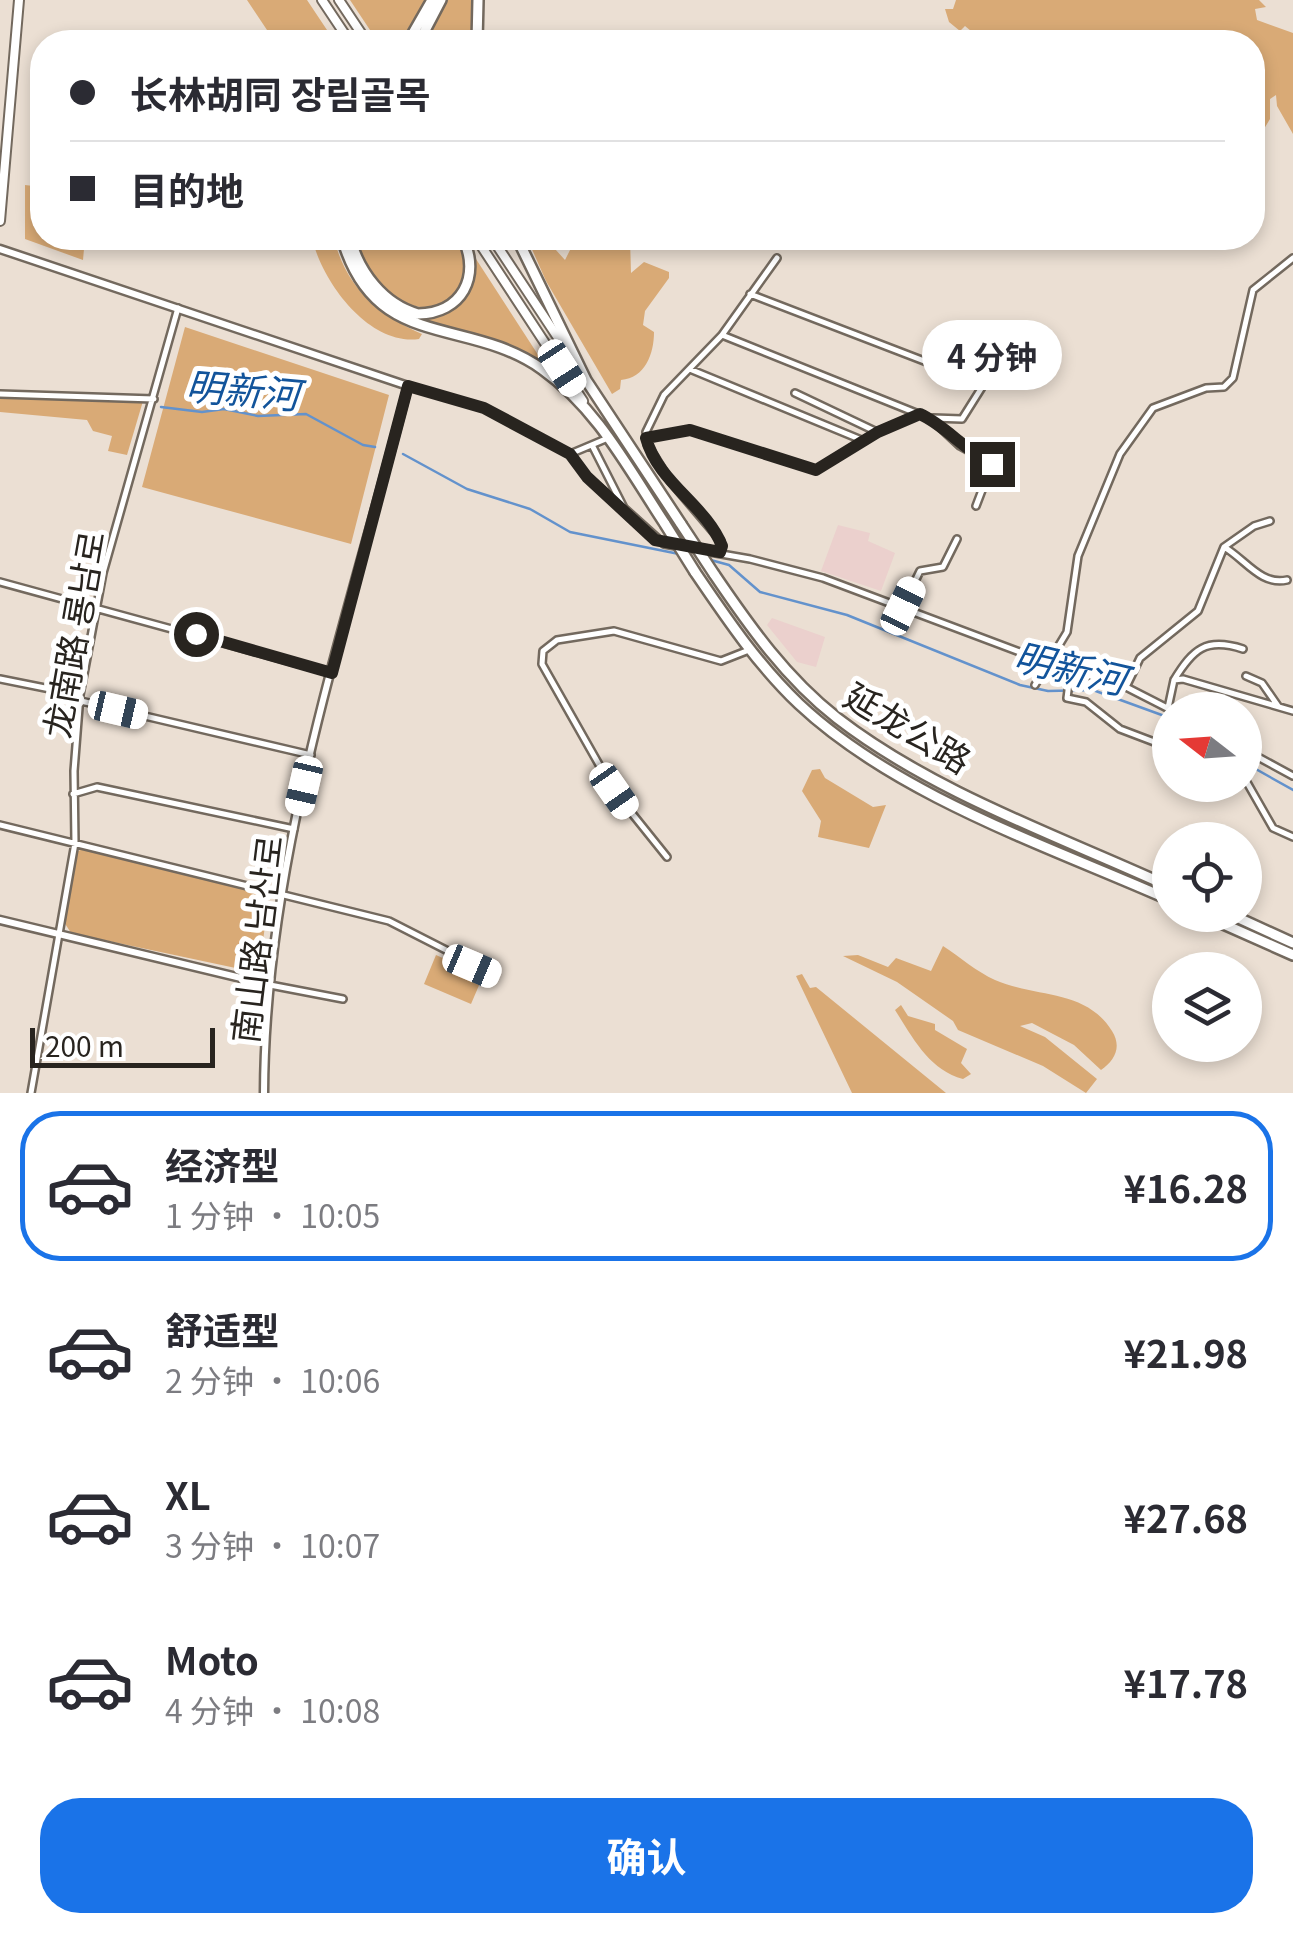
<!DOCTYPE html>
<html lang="zh">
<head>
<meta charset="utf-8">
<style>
	:root { --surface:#fff; --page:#f7f7f7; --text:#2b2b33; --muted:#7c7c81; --line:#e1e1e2; --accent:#1a73e8 }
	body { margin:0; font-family:Georgia,"Noto Sans SC","Noto Sans KR",serif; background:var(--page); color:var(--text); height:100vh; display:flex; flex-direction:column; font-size:38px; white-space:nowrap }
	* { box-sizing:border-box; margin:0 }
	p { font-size:32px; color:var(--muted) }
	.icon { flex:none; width:55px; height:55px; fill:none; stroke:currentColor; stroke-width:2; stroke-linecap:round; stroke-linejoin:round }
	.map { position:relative; height:1093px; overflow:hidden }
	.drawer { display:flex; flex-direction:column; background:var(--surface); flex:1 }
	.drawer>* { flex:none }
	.guide { position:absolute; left:30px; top:30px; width:1235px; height:220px; border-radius:40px; box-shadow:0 5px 15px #0003; display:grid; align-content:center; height:220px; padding:0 40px; background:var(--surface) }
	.needle { width:65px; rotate:287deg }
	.tools { position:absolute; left:1152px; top:692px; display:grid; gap:20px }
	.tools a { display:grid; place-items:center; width:110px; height:110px; border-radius:50%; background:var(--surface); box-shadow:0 5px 15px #0003; font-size:50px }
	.scale { position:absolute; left:30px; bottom:25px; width:185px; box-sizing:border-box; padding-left:10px; border:5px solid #28241f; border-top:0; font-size:28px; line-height:35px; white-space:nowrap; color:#28241f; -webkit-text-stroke:8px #fff; paint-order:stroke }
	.end { position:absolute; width:45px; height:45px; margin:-22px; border:12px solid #28241f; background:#fff; box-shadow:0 0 0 5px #fff }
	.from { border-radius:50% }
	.bubble { position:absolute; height:70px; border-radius:35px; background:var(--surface); box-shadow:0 5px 15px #0003; font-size:32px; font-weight:700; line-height:70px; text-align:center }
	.car { position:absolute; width:30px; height:60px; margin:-30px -15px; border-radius:12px; box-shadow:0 0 8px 2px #0007; background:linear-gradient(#fff 24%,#345 0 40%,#fff 0 76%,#345 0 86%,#fff 0) }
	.guide b { display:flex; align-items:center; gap:35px; height:95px; font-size:38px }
	.guide b+b { border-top:2px solid var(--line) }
	.guide i { width:25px; height:25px; background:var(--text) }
	ul { padding:18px 0 0; list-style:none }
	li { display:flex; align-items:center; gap:30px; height:150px; margin:0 20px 15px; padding:0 20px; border:5px solid transparent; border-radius:40px }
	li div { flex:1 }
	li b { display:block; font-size:38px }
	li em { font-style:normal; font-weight:700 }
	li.current { border-color:var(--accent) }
	li>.icon { width:90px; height:90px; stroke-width:1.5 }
	.cta { display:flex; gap:20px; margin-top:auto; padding:20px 40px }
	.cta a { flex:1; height:115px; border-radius:40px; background:var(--accent); color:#fff; font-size:40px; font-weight:700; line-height:115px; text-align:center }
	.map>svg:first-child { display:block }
	.industrial { fill:#ebd0cd }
	.green { fill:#d9aa76 }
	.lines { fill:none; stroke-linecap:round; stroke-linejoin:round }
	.stream { stroke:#6392cc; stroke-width:2.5 }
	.minor-casing { stroke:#73695e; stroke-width:10 }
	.tertiary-casing { stroke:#73695e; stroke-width:11 }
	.secondary-casing { stroke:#73695e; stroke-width:12 }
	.primary-casing { stroke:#73695e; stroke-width:12 }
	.trunk-casing { stroke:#73695e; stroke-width:14 }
	.minor { stroke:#fff; stroke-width:5 }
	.tertiary { stroke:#fff; stroke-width:6 }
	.secondary { stroke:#fff; stroke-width:8 }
	.primary { stroke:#fff; stroke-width:8 }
	.trunk { stroke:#fff; stroke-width:9 }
	.trunk-bridge-casing { stroke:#73695e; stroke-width:14; stroke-linecap:butt }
	.trunk-bridge { stroke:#fff; stroke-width:9 }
	.route { stroke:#28241f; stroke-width:12 }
	.labels { text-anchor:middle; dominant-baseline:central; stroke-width:10; stroke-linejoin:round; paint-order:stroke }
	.street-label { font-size:35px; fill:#28241f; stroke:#fff }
	.water-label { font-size:38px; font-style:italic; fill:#12549b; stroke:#fff }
</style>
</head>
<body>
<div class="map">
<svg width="1293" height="1093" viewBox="0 0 1293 1093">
	<rect width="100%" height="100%" fill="#ebdfd3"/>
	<path class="industrial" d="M838 525 870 533 868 541 895 553 881 591 821 571Z
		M772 618 825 637 816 667 797 662 767 625Z"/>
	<path class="green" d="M247 0H307L335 42H275Z
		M350 0H425L400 42H378Z
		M447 0H473L472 42H424Z
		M956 0H1259L1266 7 1255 9 1257 20 1293 33V134L1277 106 1276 95 1270 99V119L1253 147 1252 42H984L965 26 960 31 949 22 945 9H953Z
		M25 185 42 187V238H85L83 260 25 239Z
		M312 238H334C345 286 378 315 422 334L419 339C369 346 322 282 312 238Z
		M354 238H458C500 320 383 341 354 238Z
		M527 238H545L565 260 572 246C592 249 608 237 630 238L631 273 644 262 669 272V278L645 311 643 325 654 332C654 354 645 378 621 380L620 389 612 394 546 281Z
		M476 259 544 364C508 344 446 343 418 319 458 315 468 293 476 259Z
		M185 327 389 395 351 544 142 487Z
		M0 397 18 399 143 401 127 455 108 451 112 436 93 431 87 420 0 412Z
		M820 769 825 778 873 807 886 805 869 848 818 837 821 821 802 791 812 770Z
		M85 848 269 895 260 964 245 970 71 933 64 922 76 852Z
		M943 946C960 957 977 972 995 980 1037 998 1086 989 1112 1031 1122 1047 1115 1060 1101 1070L1074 1045 1032 1023 1020 1026 1045 1037 1097 1079 1086 1093 1043 1066 958 1030 953 1021 897 982 843 956 858 955 888 967 896 958 931 971Z
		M436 955 483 976 471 1004 424 984Z
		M802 974 810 988 816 987 946 1093H852L796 976Z
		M901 1005 908 1016 935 1024V1030L967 1049 961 1063 971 1074 963 1079C929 1070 913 1038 895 1010Z"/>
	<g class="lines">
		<path class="stream" d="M161 407 202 412 224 409 258 416 306 414 363 445 375 447
			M403 454 467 489 530 509 570 532 679 554
			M707 559 729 565 760 592 847 615 1020 685 1048 691 1093 690 1170 718
			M1245 763 1293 790"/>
		<g class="minor-casing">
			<path id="minor" d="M750 294 984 384 962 419 933 418
				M722 335 931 419 960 446 992 464 976 506
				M692 370 864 441
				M408 386 484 408 570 454 587 477 619 504
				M795 393 877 432
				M0 394 154 399
				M646 438 690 430 816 470 877 432 919 414
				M592 445 624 508 664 544 750 559 823 578 1049 663 1126 687 1171 710
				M570 454 608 438
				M1224 547C1245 559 1261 586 1287 580
				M720 553 721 541 670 481 647 444 646 432 664 395 722 335 777 258
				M0 582 332 673
				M903 606 920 571 943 567 957 539
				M1071 668 1067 698 1086 702 1120 729 1170 748
				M1246 676 1262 683 1278 706
				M0 679 80 695
				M1174 680C1193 649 1206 637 1243 649
				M1035 685 1067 632 1078 556 1120 454 1153 408 1206 388 1224 387 1233 378 1253 290 1293 258
				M1126 687 1140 658 1198 611 1224 547 1254 526 1270 521
				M81 701 311 755
				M1168 708 1174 680 1183 679 1293 711
				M1245 750 1293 776
				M1245 779 1273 828 1293 837
				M73 794 97 787 294 829
				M0 825 389 921 495 975
				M667 857 614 791 542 664 543 651 557 640 614 631 721 661 749 650
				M270 985 343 999
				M31 1093 75 843 74 771 80 695 103 573 178 308"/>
		</g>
		<g class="tertiary-casing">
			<path id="tertiary" d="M0 249 408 386C349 617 265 852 264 1093
				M0 920 270 985"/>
		</g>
		<g class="secondary-casing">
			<path id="secondary" d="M0 221 19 0"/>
		</g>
		<g class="primary-casing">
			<path id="primary" d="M322 0 350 42
				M339 0 367 42
				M476 238 583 401
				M492 238 572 359"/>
		</g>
		<g class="trunk-casing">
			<path id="trunk" d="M408 42 432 0
				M419 42 441 0
				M477 42 478 0
				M342 238C375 353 466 315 542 369 597 408 628 468 665 524
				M350 238C359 272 383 304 418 314 462 313 481 277 463 238
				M517 238 586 380 681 524
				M695 572C727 619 758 665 799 704 897 796 1048 846 1170 900
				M714 574C750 627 786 678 837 718 934 793 1059 836 1170 887
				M1203 915 1293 955
				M1232 915 1293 943"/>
		</g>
		<use href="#minor" class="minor"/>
		<use href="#tertiary" class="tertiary"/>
		<use href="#secondary" class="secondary"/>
		<use href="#primary" class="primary"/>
		<use href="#trunk" class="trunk"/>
		<g class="trunk-bridge-casing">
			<path id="trunk-bridge" d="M665 524 695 572
				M681 524 714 574"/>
		</g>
		<use href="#trunk-bridge" class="trunk-bridge"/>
	</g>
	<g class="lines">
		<path class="route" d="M196 634 332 673 408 386 484 408 570 454 587 477 655 540 720 552 722 546C706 505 658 483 646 438L690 430 816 470 878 432 920 414C946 426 963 449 992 464"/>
	</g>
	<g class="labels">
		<g class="street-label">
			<text transform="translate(72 634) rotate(-80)">龙南路 룡남로</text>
			<text transform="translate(909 726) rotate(31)">延龙公路</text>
			<text transform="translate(255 939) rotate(-83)">南山路 남산로</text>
		</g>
		<g class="water-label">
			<text transform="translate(243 388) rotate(5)">明新河</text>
			<text transform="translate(1071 666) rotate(13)">明新河</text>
		</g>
	</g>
</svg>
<div class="tools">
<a><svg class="needle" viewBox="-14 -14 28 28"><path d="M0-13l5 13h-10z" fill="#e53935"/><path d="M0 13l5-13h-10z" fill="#7c7c81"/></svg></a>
<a><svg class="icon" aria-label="locate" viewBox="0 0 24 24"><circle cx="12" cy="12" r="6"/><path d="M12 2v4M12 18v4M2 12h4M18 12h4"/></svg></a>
<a><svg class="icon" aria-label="layers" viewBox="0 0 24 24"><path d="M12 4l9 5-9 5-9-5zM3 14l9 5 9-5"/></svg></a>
</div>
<div class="scale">200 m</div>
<i class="end from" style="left:196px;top:634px"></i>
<i class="end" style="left:992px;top:464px"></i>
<div class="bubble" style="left:922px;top:320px;width:140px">4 分钟</div>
<i class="car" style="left:562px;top:368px;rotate:147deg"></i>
<i class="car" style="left:903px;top:606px;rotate:26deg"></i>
<i class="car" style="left:118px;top:710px;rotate:103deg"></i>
<i class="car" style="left:304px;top:786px;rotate:193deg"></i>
<i class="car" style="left:614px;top:791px;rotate:145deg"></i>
<i class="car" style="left:472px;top:966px;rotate:113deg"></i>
<div class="guide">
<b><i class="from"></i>长林胡同 장림골목</b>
<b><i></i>目的地</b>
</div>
</div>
<section class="drawer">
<ul>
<li class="current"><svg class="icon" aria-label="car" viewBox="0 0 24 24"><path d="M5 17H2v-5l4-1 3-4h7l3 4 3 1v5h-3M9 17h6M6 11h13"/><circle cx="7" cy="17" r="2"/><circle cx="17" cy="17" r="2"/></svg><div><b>经济型</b><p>1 分钟 · 10:05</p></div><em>¥16.28</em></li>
<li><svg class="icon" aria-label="car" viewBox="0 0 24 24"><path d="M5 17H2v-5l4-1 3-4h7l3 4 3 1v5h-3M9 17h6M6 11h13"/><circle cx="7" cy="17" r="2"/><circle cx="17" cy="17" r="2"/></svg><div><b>舒适型</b><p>2 分钟 · 10:06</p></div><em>¥21.98</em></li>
<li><svg class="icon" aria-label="car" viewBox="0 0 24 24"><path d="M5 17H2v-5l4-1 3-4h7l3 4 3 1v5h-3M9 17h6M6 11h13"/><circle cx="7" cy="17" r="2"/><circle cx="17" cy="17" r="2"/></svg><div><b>XL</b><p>3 分钟 · 10:07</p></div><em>¥27.68</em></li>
<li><svg class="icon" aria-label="car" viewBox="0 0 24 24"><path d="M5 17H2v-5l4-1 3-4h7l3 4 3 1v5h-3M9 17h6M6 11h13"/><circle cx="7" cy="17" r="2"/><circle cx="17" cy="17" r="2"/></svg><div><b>Moto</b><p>4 分钟 · 10:08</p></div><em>¥17.78</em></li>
</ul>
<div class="cta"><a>确认</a></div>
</section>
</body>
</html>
